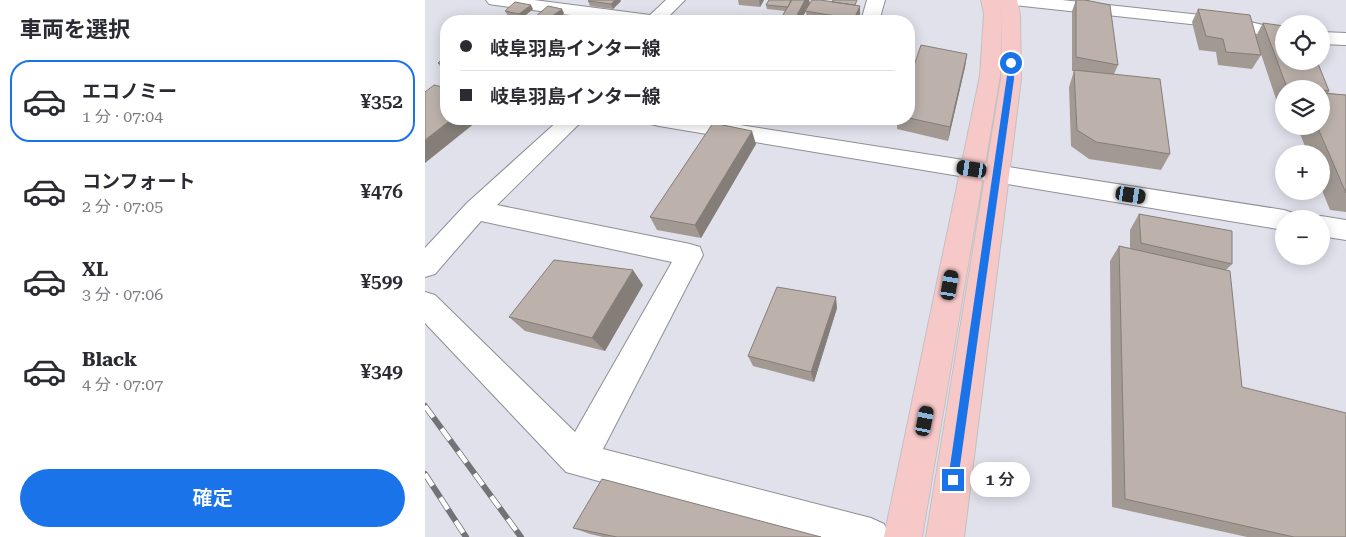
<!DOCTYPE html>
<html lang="ja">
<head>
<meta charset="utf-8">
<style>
	:root { --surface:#fff; --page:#f2f2f3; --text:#2b2b33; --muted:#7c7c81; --line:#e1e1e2; --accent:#1a73e8 }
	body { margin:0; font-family:"Roboto Serif","Noto Sans JP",serif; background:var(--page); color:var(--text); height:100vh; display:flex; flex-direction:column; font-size:19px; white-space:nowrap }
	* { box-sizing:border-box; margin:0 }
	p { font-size:16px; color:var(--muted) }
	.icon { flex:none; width:28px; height:28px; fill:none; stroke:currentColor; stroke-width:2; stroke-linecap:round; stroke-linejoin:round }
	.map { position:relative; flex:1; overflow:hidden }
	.details { display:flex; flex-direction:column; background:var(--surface); width:425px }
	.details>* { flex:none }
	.top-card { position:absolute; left:15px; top:15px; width:475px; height:110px; border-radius:20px; box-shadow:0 2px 12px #0003; display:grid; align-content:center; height:110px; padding:0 20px; background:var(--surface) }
	.fabs { position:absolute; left:850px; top:15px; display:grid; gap:10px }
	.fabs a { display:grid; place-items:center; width:55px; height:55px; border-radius:50%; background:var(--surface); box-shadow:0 2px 12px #0003; font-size:25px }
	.end { position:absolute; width:22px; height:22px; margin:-11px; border:6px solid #1a73e8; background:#fff; box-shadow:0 0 0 2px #fff }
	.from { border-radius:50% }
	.bubble { position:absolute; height:35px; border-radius:18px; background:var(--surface); box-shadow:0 2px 12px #0003; font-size:16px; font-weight:600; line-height:35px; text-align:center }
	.car { position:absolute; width:15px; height:30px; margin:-15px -8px; border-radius:6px; box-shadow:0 0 4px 1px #0007; background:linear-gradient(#222 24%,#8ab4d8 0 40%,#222 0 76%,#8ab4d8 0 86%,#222 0) }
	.top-card b { display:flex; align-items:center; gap:18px; height:48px; font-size:19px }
	.top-card b+b { border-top:1px solid var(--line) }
	.top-card i { width:12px; height:12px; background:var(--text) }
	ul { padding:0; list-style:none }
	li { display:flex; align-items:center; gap:15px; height:82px; margin:0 10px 8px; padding:0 10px; border:2px solid transparent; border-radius:20px }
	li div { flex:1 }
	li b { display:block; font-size:19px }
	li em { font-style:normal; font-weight:600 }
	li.selected { border-color:var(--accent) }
	li>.icon { width:45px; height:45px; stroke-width:1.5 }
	h2 { padding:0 20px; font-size:22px; line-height:60px }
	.cta { display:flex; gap:10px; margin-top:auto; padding:10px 20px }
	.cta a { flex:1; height:58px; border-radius:30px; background:var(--accent); color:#fff; font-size:20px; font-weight:600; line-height:58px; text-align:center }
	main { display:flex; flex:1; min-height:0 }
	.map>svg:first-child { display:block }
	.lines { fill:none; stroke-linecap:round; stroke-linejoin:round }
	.minor-casing { stroke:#8e8e98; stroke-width:2 }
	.major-casing { stroke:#c1c1c2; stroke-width:2 }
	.minor { fill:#fff; fill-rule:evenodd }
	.major { fill:#f7c8c8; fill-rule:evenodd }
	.rail-casing { stroke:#727278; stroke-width:6 }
	.rail { stroke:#fff; stroke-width:4.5; stroke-dasharray:14; stroke-linecap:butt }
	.wall { fill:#a29993 }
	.shaded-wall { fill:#847d78 }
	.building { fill:#bcb2ab; stroke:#847d78 }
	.route { fill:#1a73e8 }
</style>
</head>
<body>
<main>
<section class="details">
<h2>車両を選択</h2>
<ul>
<li class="selected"><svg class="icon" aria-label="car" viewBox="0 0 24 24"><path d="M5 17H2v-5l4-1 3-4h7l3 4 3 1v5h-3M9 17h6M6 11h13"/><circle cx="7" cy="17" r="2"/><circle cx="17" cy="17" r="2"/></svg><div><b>エコノミー</b><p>1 分 · 07:04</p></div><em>¥352</em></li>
<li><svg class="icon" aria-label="car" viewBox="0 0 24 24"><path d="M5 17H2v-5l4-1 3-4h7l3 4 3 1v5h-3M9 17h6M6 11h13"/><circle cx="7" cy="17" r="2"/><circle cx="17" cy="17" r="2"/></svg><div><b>コンフォート</b><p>2 分 · 07:05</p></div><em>¥476</em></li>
<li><svg class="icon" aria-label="car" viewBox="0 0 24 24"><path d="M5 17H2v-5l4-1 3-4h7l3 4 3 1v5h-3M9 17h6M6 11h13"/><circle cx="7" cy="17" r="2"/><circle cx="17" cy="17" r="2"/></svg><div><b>XL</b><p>3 分 · 07:06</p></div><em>¥599</em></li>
<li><svg class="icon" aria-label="car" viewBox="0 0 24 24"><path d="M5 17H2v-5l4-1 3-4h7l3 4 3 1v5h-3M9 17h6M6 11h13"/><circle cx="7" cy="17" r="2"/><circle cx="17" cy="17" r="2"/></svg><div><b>Black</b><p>4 分 · 07:07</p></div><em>¥349</em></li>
</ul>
<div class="cta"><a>確定</a></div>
</section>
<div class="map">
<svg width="921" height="537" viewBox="0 0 921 537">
	<rect width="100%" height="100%" fill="#e1e1ec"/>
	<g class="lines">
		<g class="minor-casing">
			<path id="minor" d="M61 0H109L225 15 241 0H260L239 21H190L70 5 64 4Z
				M442 0H460L454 21H436Z
				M580 0H637L813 19 859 30V41L812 29 589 5 583 4Z
				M896 32 921 33V45L896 44Z
				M135 119H159L72 205 265 244 275 247 278 255 178 449 446 518 459 524 465 537H375L141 472 0 323V292L10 295 150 432 247 262 56 221 10 274 0 277V248L42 203Z
				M223 119H276L859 210 868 213 871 219H859V230L234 126 226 124Z
				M896 216 921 220V240L896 236V219H888Z"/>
		</g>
		<g class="major-casing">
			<path id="major" d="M556 0H574L577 14 575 76 497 537H459L555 76 559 14Z
				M574 0H592L595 15 596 79 539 537H501L576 79 577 15Z"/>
		</g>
		<use href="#minor" class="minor"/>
		<use href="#major" class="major"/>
		<g class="rail-casing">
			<path id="rail" d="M0 406 96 537
				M0 474 41 537"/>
		</g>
		<use href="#rail" class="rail"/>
	</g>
	<path class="wall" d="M165 0H195L196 1 188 9 165 6 163 1Z
		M313 0H339L335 7 314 5Z
		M344 0H384L385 4 435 6V15L432 21H387L382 20 381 11 375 21H357L356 18 360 11 342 9 341 5Z
		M649 0H664L693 65 689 74 745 154 736 170 664 159 646 146 644 87 649 71H647V11L651 0Z
		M108 9 96 19 83 16 80 11Z
		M773 9 831 36 838 23 904 91 903 93 921 95V212L905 210 896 188V154H883L872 126H896V89H859V100L851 99 834 48 836 55 827 69 793 65 791 52 774 50 767 22Z
		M139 13 130 21H113L111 16Z
		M542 54 540 67 523 141 472 129V119H484V80Z
		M21 55V69L16 68 13 63Z
		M331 144 276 238 232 230 225 217Z
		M714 214 807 264 801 270 817 387 921 537H822L687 507 685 261 694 246 705 248V230Z
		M218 285 180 351 100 331 84 317Z
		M412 308 389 382 328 366 323 356Z
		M148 528 396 537H178L165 534Z"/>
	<path class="shaded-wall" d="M190 0H195L196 1 188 9 186 4Z
		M334 0H339L335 7Z
		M380 0H384L385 4 375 21H370V19Z
		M106 5 108 9 96 19 94 14Z
		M435 6V15L432 21H429V19Z
		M137 9 139 13 130 21H128L126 17Z
		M542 54 540 67 523 141 525 127Z
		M27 119H55L0 163V140Z
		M327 131 331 144 276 238 270 225Z
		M208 270 218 285 180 351 167 338Z
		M411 297 412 308 389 382 386 372Z"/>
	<path class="building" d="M165 0H190L186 4 163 1Z
		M344 0H366L363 7 341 5Z
		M367 0H380L370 19 356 18Z
		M387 0H395L435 6 429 19 380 11Z
		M408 0H432L430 5 407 2Z
		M651 0H660L685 5 693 65 651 57Z
		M90 2 106 5 94 14 80 11Z
		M123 6 137 9 126 17 111 16Z
		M773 9 825 15 836 55 801 52 798 39 781 36Z
		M72 16 91 18 87 21H66Z
		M838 23 859 26V61H892L904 91 896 90V89H886L861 85Z
		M496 45 542 54 525 127 484 118V80Z
		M21 55V65L13 63Z
		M649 70 735 79 745 154 671 142 652 130Z
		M9 85 21 88V119H27L0 140V92Z
		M896 93 921 95V193L892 126H896Z
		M288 123 327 131 270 225 225 217Z
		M714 214 807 231V264L716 243Z
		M694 246 805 271 817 387 921 413V537H869L700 499Z
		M129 260 208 270 167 338 84 317Z
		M352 287 411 297 386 372 323 356Z
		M177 479 396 537H192L148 528Z"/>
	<path class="route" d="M584 62 589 63V79L533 480 528 485 523 480Z"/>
</svg>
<div class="fabs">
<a><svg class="icon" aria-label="locate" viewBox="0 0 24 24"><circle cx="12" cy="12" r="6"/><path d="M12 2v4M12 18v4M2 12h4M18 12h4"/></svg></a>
<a><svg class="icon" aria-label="layers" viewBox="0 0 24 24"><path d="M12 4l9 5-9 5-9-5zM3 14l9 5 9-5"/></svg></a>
<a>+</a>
<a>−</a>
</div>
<i class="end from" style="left:586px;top:63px"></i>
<i class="end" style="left:528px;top:480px"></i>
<div class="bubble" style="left:545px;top:462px;width:60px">1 分</div>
<i class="car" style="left:547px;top:169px;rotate:279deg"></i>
<i class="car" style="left:706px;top:195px;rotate:99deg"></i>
<i class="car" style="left:525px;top:285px;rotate:10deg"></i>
<i class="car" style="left:500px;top:421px;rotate:11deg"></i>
<div class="top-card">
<b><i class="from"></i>岐阜羽島インター線</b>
<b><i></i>岐阜羽島インター線</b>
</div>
</div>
</main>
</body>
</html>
